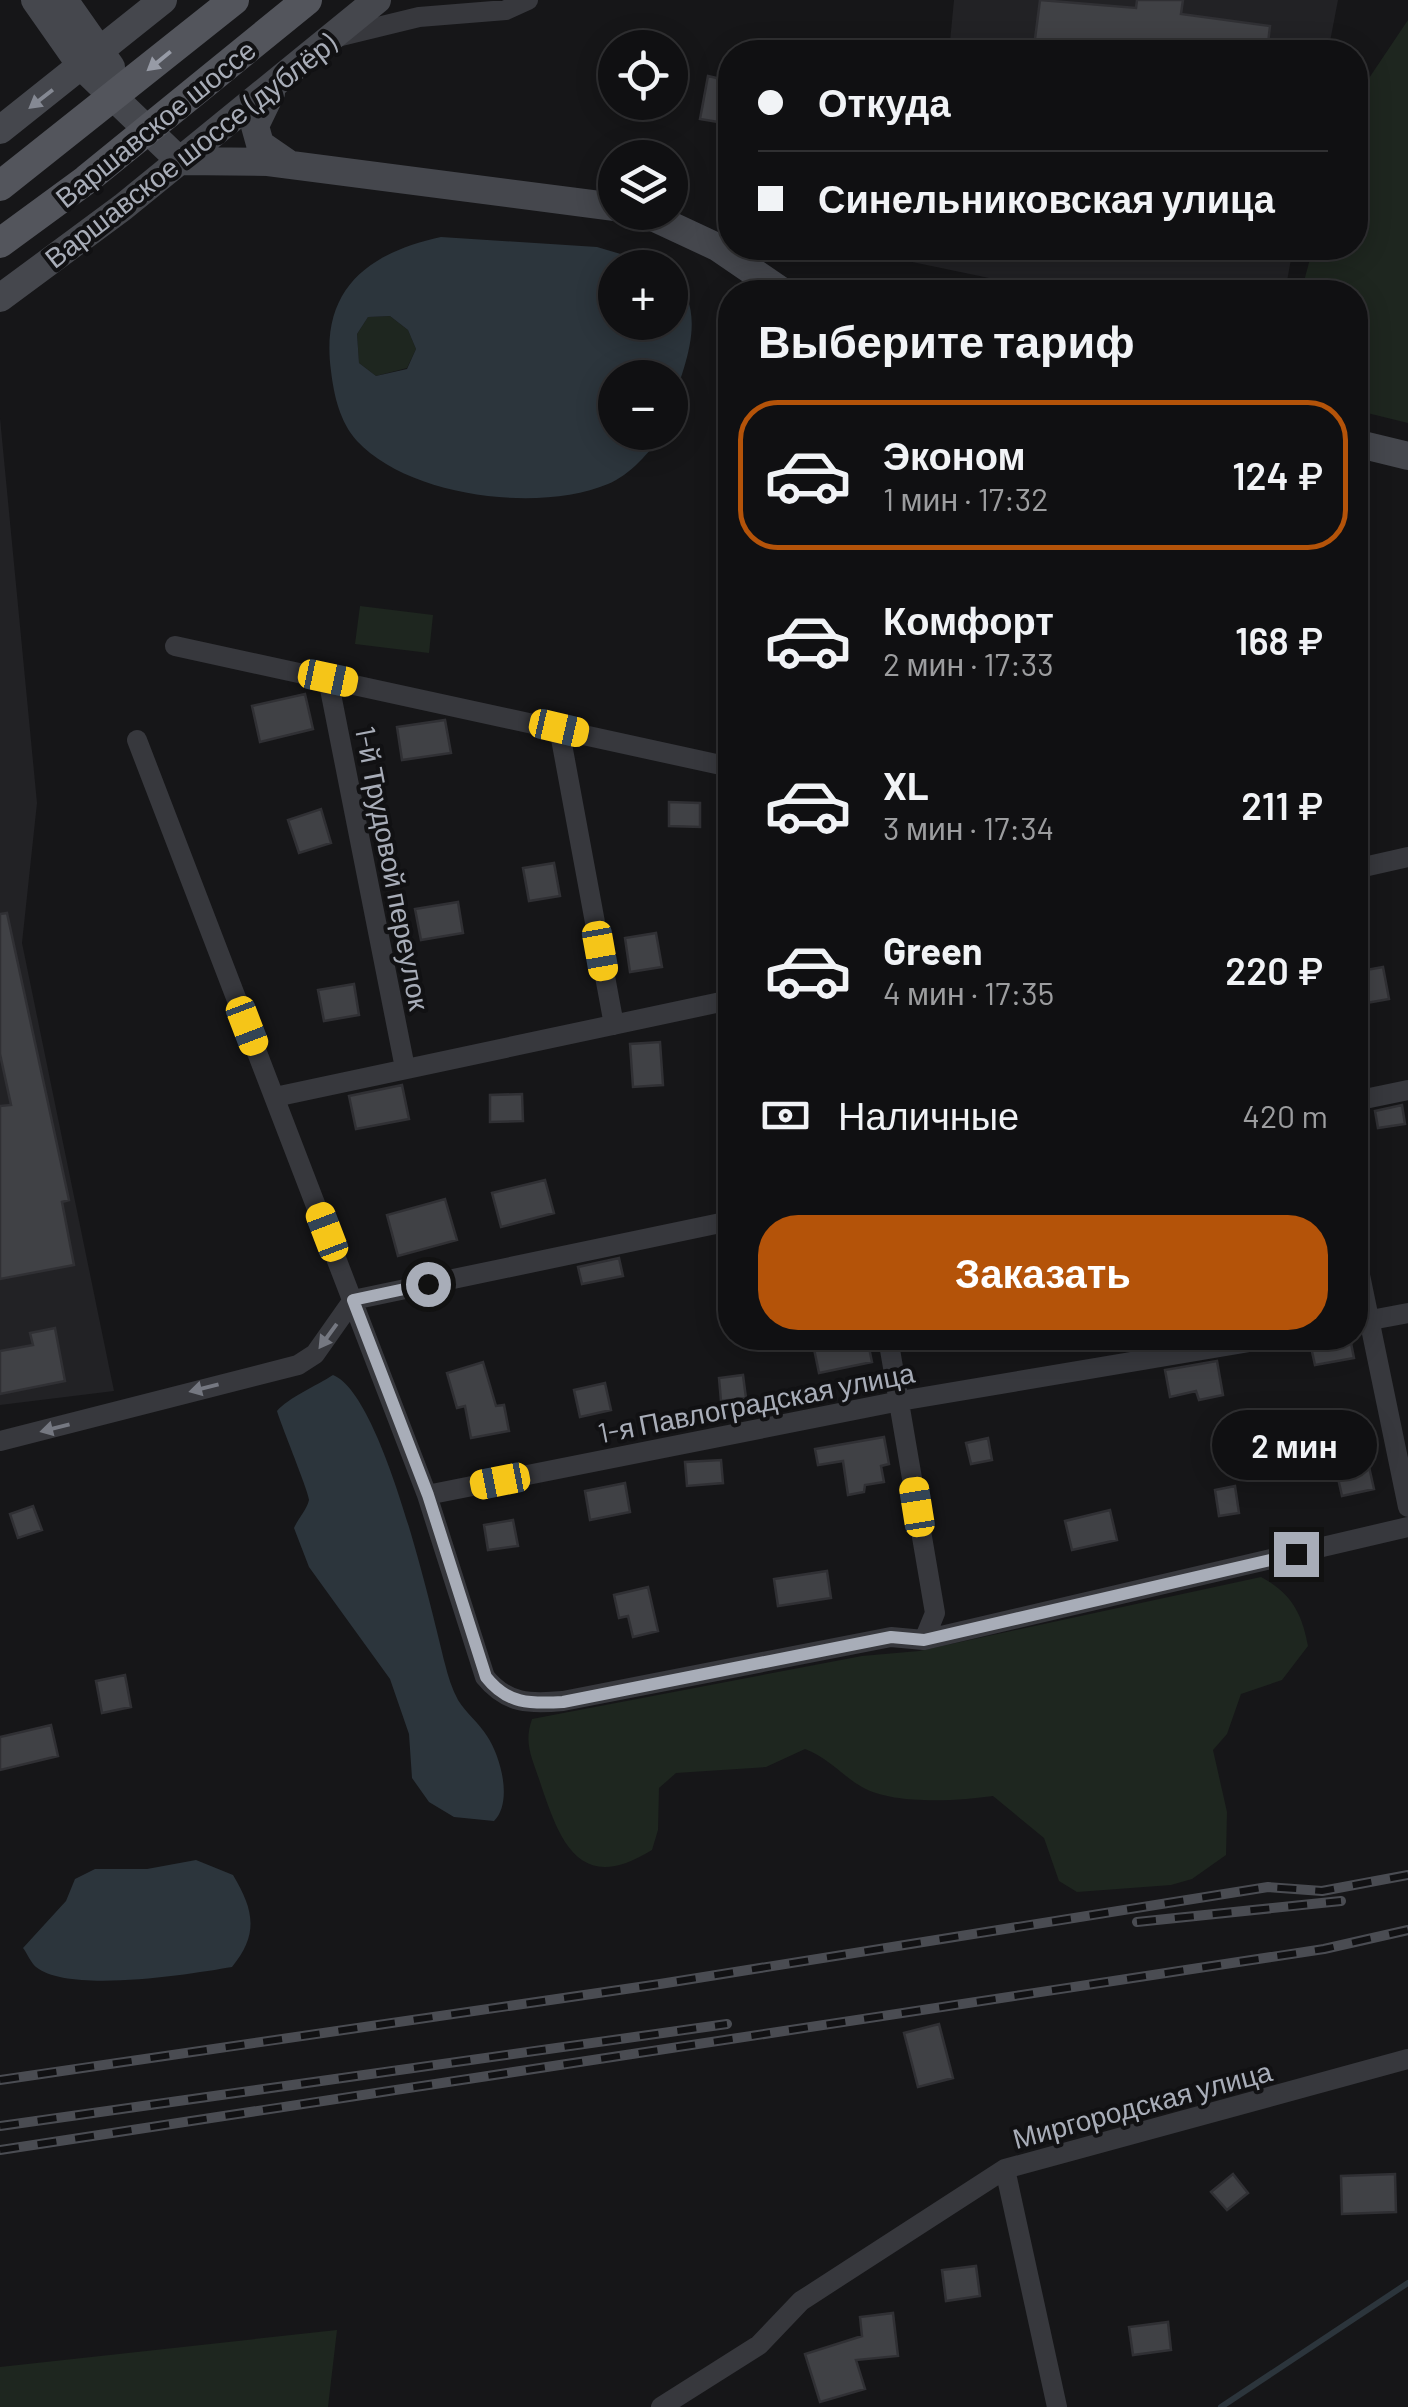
<!DOCTYPE html>
<html lang="ru">
<head>
<meta charset="utf-8">
<style>
	:root { --surface:#101012; --page:#19191b; --text:#f1f3f6; --muted:#9c9d9f; --line:#303032; --accent:#b45309 }
	body { margin:0; font-family:Barlow,sans-serif; background:var(--page); color:var(--text); height:100vh; display:flex; flex-direction:column; font-size:38px; white-space:nowrap }
	* { box-sizing:border-box; margin:0 }
	p { font-size:32px; color:var(--muted) }
	.icon { flex:none; width:55px; height:55px; fill:none; stroke:currentColor; stroke-width:2; stroke-linecap:round; stroke-linejoin:round }
	.map { position:relative; flex:1; overflow:hidden }
	.details { position:absolute; left:718px; top:280px; width:650px; height:1070px; display:flex; flex-direction:column; background:var(--surface); border-radius:40px; box-shadow:0 5px 25px #0003,0 0 0 2px var(--line) }
	.details>* { flex:none }
	.guide { position:absolute; left:718px; top:40px; width:650px; height:220px; border-radius:40px; box-shadow:0 5px 25px #0003,0 0 0 2px var(--line); display:grid; align-content:center; height:220px; padding:0 40px; background:var(--surface) }
	.controls { position:absolute; left:598px; top:30px; display:grid; gap:20px }
	.controls a { display:grid; place-items:center; width:90px; height:90px; border-radius:50%; background:var(--surface); box-shadow:0 5px 25px #0003,0 0 0 2px var(--line); font-size:50px }
	.end { position:absolute; width:45px; height:45px; margin:-22px; border:12px solid #a8adb8; background:#111; box-shadow:0 0 0 5px #111 }
	.from { border-radius:50% }
	.bubble { position:absolute; height:70px; border-radius:35px; background:var(--surface); box-shadow:0 5px 25px #0003,0 0 0 2px var(--line); font-size:32px; font-weight:600; line-height:70px; text-align:center }
	.car { position:absolute; width:30px; height:60px; margin:-30px -15px; border-radius:12px; box-shadow:0 0 8px 2px #0007; background:linear-gradient(#f5c518 24%,#345 0 40%,#f5c518 0 76%,#345 0 86%,#f5c518 0) }
	.guide b { display:flex; align-items:center; gap:35px; height:95px; font-size:38px }
	.guide b+b { border-top:2px solid var(--line) }
	.guide i { width:25px; height:25px; background:var(--text) }
	ul { padding:0; list-style:none }
	li { display:flex; align-items:center; gap:30px; height:150px; margin:0 20px 15px; padding:0 20px; border:5px solid transparent; border-radius:40px }
	li div { flex:1 }
	li b { display:block; font-size:38px }
	li em { font-style:normal; font-weight:600 }
	li.selected { border-color:var(--accent) }
	li>.icon { width:90px; height:90px; stroke-width:1.5 }
	h2 { padding:0 40px; font-size:45px; line-height:120px }
	.pay { display:flex; align-items:center; gap:25px; height:110px; padding:0 40px; font-size:38px }
	.pay p { margin-inline-start:auto }
	.cta { display:flex; gap:20px; margin-top:auto; padding:20px 40px }
	.cta a { flex:1; height:115px; border-radius:40px; background:var(--accent); color:#fff; font-size:40px; font-weight:600; line-height:115px; text-align:center }
	.map>svg:first-child { display:block }
	.built { fill:#222225 }
	.green { fill:#1e261f }
	.water { fill:#2c353c; fill-rule:evenodd }
	.lines { fill:none; stroke-linecap:round; stroke-linejoin:round }
	.stream { stroke:#2c353c; stroke-width:6 }
	.building { fill:#404145; stroke:#303034; stroke-width:2.5 }
	.street { stroke:#37383d; stroke-width:20 }
	.secondary { stroke:#45474d; stroke-width:28 }
	.rail-casing { stroke:#4a4c52; stroke-width:10 }
	.rail { stroke:#111113; stroke-width:6; stroke-dasharray:19; stroke-linecap:butt }
	.primary-bridge { stroke:#53555c; stroke-width:30 }
	.oneway { fill:#979ba6 }
	.oneway2 { fill:#858993 }
	.oneway3 { fill:#757881 }
	.route { stroke:#a8adb8; stroke-width:12 }
	.labels { text-anchor:middle; dominant-baseline:central; stroke-width:8; stroke-linejoin:round; paint-order:stroke }
	.street-label { font-size:28px; fill:#a8adb8; stroke:#111113 }
</style>
</head>
<body>
<div class="map">
<svg width="1408" height="2407" viewBox="0 0 1408 2407">
	<rect width="100%" height="100%" fill="#161618"/>
	<path class="built" d="M954 0H1338L1328 52H949Z
		M845 248H1293L1285 292H1056Z
		M0 418 37 803 22 943 114 1391 0 1405Z"/>
	<path class="green" d="M1408 20V423L1355 410V292H1301L1313 248H1355V99Z
		M390 316 408 330 416 349 407 368 376 376 359 363 357 334 368 317Z
		M360 606 433 615 429 653 355 644Z
		M1261 1577C1291 1593 1302 1613 1308 1646L1282 1680 1241 1694 1227 1734 1213 1750 1227 1812 1226 1855 1192 1879 1171 1885 1077 1892 1059 1881 1044 1838 993 1796C958 1801 893 1805 862 1787 841 1775 829 1758 805 1749L766 1767 676 1773 659 1788 658 1830 652 1850C581 1894 561 1845 541 1785 533 1760 523 1744 532 1719L862 1656 919 1651Z
		M337 2330 328 2407H0V2367Z"/>
	<path class="water" d="M441 237 597 247 661 266 615 268V322H670V274C711 310 684 366 670 410V378H615V432L663 433C650 452 630 475 608 484 539 513 409 497 357 441 340 422 334 396 331 371 320 290 367 253 441 237ZM390 316 408 330 416 349 407 369 376 376 359 363 357 334 368 317Z
		M333 1375C383 1395 431 1608 445 1664 448 1676 452 1689 458 1700 466 1713 479 1723 487 1736 501 1757 513 1802 494 1821L454 1817 429 1802 412 1778 409 1734 390 1679 309 1567 294 1528C298 1519 307 1509 309 1500 310 1495 281 1425 277 1411 288 1398 316 1386 333 1375Z
		M196 1860 233 1875C254 1910 259 1934 232 1967 191 1974 69 1994 36 1967 31 1963 27 1953 23 1948L66 1901 75 1879 95 1869H147Z"/>
	<g class="lines">
		<path class="stream" d="M1221 2407 1408 2283"/>
	</g>
	<path class="building" d="M1040 0 1136 8 1137 0H1183L1181 14 1270 26 1267 52H1136L1035 39Z
		M708 76 730 81V124L700 119Z
		M305 694 313 729 260 742 252 706Z
		M445 720 451 753 402 760 397 727Z
		M669 802 700 803V827L669 826Z
		M321 809 331 843 299 853 288 820Z
		M554 863 560 896 529 901 523 868Z
		M458 902 463 933 421 940 415 909Z
		M7 913 69 1200 62 1202 74 1265 0 1279V1106L11 1105 0 1054V914Z
		M656 933 662 967 630 972 625 938Z
		M1383 967 1389 999 1361 1004 1359 990H1355V972Z
		M354 984 359 1015 324 1021 318 990Z
		M660 1042 663 1085 633 1087 630 1044Z
		M402 1085 409 1119 356 1129 349 1096Z
		M522 1094 523 1121 490 1122V1095Z
		M1402 1105 1405 1124 1378 1128 1375 1111Z
		M545 1180 554 1213 501 1227 492 1193Z
		M445 1199 457 1240 398 1256 387 1215Z
		M619 1258 623 1276 582 1284 578 1267Z
		M55 1328 65 1381 0 1394V1351L33 1345 30 1333Z
		M842 1338H867L872 1362 819 1373 813 1344Z
		M1309 1338H1350L1354 1358 1315 1365Z
		M1217 1361 1223 1395 1199 1400 1196 1391 1170 1397 1165 1370Z
		M483 1362 496 1406 504 1405 509 1431 471 1438 465 1406 457 1408 447 1373Z
		M743 1375 746 1398 721 1401 719 1378Z
		M605 1383 611 1410 580 1417 574 1390Z
		M884 1437 889 1464 881 1466 884 1482 865 1485 864 1492 848 1495 843 1461 818 1465 815 1449Z
		M988 1438 992 1460 971 1464 966 1443Z
		M1365 1449 1374 1489 1342 1496 1333 1456Z
		M721 1460 723 1483 687 1486 685 1462Z
		M625 1483 630 1512 590 1520 585 1491Z
		M1235 1486 1239 1513 1219 1516 1215 1490Z
		M33 1506 42 1530 18 1538 10 1514Z
		M1110 1510 1117 1540 1072 1550 1065 1521Z
		M513 1520 518 1546 488 1550 484 1525Z
		M827 1571 831 1598 778 1606 774 1579Z
		M648 1587 658 1631 633 1637 628 1616 619 1618 614 1595Z
		M125 1675 131 1707 102 1713 96 1681Z
		M51 1725 58 1756 0 1770V1737Z
		M939 2024 953 2078 918 2087 904 2033Z
		M1233 2174 1248 2193 1227 2210 1211 2192Z
		M1395 2174 1396 2212 1342 2214 1341 2176Z
		M976 2266 980 2296 946 2301 942 2270Z
		M893 2313 898 2356 856 2360 865 2389 820 2402 805 2354 862 2336 860 2317Z
		M1168 2322 1171 2350 1133 2355 1129 2327Z"/>
	<g class="lines">
		<path class="street" d="M341 36 419 17 506 10 528 0
			M175 646 730 767
			M328 679 405 1068
			M559 728 614 1025
			M137 740 427 1495 485 1677C507 1704 530 1704 563 1701L891 1637 924 1640 1408 1527
			M1355 869 1408 857
			M275 1097 730 1000
			M1355 1101 1408 1090
			M1355 1251 1408 1507
			M1355 1323 1408 1313
			M888 1338 935 1613 924 1640
			M0 1441 298 1365 315 1354 353 1300 730 1221
			M427 1495 900 1401 1273 1338
			M1005 2169 1057 2407
			M661 2407 759 2345 801 2301 1005 2169 1408 2059"/>
		<path class="secondary" d="M35 0 82 67 180 161
			M64 0 111 67
			M271 93 255 126 260 144 289 164
			M0 130 163 0
			M180 161 268 162 615 207
			M642 212 717 247 783 292
			M0 298 123 207 377 0
			M1355 443 1408 456"/>
		<g class="rail-casing">
			<path id="rail" d="M1137 1922 1341 1901
				M0 2080 660 1984 1268 1887 1322 1891 1408 1875
				M0 2126 727 2024
				M0 2150 1324 1949 1408 1930"/>
		</g>
		<use href="#rail" class="rail"/>
		<path class="primary-bridge" d="M0 186 234 0
			M0 243 86 180 307 0"/>
	</g>
	<defs><path id="oneway-solid" d="M-6-.8H1V-3.2L6.5 0L1 3.2V.8H-6Z" transform="scale(2.5)"/></defs>
	<use class="oneway" href="#oneway-solid" transform="translate(159 61) rotate(141)"/>
	<use class="oneway2" href="#oneway-solid" transform="translate(41 99) rotate(142)"/>
	<g class="oneway3">
		<use href="#oneway-solid" transform="translate(328 1336) rotate(126)"/>
		<use href="#oneway-solid" transform="translate(204 1388) rotate(166)"/>
		<use href="#oneway-solid" transform="translate(55 1428) rotate(166)"/>
	</g>
	<g class="lines">
		<path class="route" d="M428 1284 353 1300 428 1495 486 1677C507 1704 530 1704 563 1702L891 1637 924 1640 1296 1554"/>
	</g>
	<g class="labels">
		<g class="street-label">
			<text transform="translate(155 123) rotate(-39)">Варшавское шоссе</text>
			<text transform="translate(190 150) rotate(-38)">Варшавское шоссе (дублёр)</text>
			<text transform="translate(393 868) rotate(79)">1-й Трудовой переулок</text>
			<text transform="translate(756 1402) rotate(-11)">1-я Павлоградская улица</text>
			<text transform="translate(1142 2104) rotate(-15)">Миргородская улица</text>
		</g>
	</g>
</svg>
<div class="controls">
<a><svg class="icon" aria-label="locate" viewBox="0 0 24 24"><circle cx="12" cy="12" r="6"/><path d="M12 2v4M12 18v4M2 12h4M18 12h4"/></svg></a>
<a><svg class="icon" aria-label="layers" viewBox="0 0 24 24"><path d="M12 4l9 5-9 5-9-5zM3 14l9 5 9-5"/></svg></a>
<a>+</a>
<a>−</a>
</div>
<i class="end from" style="left:428px;top:1284px"></i>
<i class="end" style="left:1296px;top:1554px"></i>
<div class="bubble" style="left:1212px;top:1410px;width:165px">2 мин</div>
<i class="car" style="left:328px;top:678px;rotate:102deg"></i>
<i class="car" style="left:559px;top:728px;rotate:103deg"></i>
<i class="car" style="left:600px;top:951px;rotate:170deg"></i>
<i class="car" style="left:247px;top:1026px;rotate:159deg"></i>
<i class="car" style="left:327px;top:1232px;rotate:339deg"></i>
<i class="car" style="left:500px;top:1481px;rotate:259deg"></i>
<i class="car" style="left:917px;top:1507px;rotate:351deg"></i>
<div class="guide">
<b><i class="from"></i>Откуда</b>
<b><i></i>Синельниковская улица</b>
</div>
<section class="details">
<h2>Выберите тариф</h2>
<ul>
<li class="selected"><svg class="icon" aria-label="car" viewBox="0 0 24 24"><path d="M5 17H2v-5l4-1 3-4h7l3 4 3 1v5h-3M9 17h6M6 11h13"/><circle cx="7" cy="17" r="2"/><circle cx="17" cy="17" r="2"/></svg><div><b>Эконом</b><p>1 мин · 17:32</p></div><em>124 ₽</em></li>
<li><svg class="icon" aria-label="car" viewBox="0 0 24 24"><path d="M5 17H2v-5l4-1 3-4h7l3 4 3 1v5h-3M9 17h6M6 11h13"/><circle cx="7" cy="17" r="2"/><circle cx="17" cy="17" r="2"/></svg><div><b>Комфорт</b><p>2 мин · 17:33</p></div><em>168 ₽</em></li>
<li><svg class="icon" aria-label="car" viewBox="0 0 24 24"><path d="M5 17H2v-5l4-1 3-4h7l3 4 3 1v5h-3M9 17h6M6 11h13"/><circle cx="7" cy="17" r="2"/><circle cx="17" cy="17" r="2"/></svg><div><b>XL</b><p>3 мин · 17:34</p></div><em>211 ₽</em></li>
<li><svg class="icon" aria-label="car" viewBox="0 0 24 24"><path d="M5 17H2v-5l4-1 3-4h7l3 4 3 1v5h-3M9 17h6M6 11h13"/><circle cx="7" cy="17" r="2"/><circle cx="17" cy="17" r="2"/></svg><div><b>Green</b><p>4 мин · 17:35</p></div><em>220 ₽</em></li>
</ul>
<div class="pay"><svg class="icon" aria-label="cash" viewBox="0 0 24 24"><path d="M3 7h18v10H3z"/><circle cx="12" cy="12" r="2"/></svg>Наличные<p>420 m</p></div>
<div class="cta"><a>Заказать</a></div>
</section>
</div>
</body>
</html>
